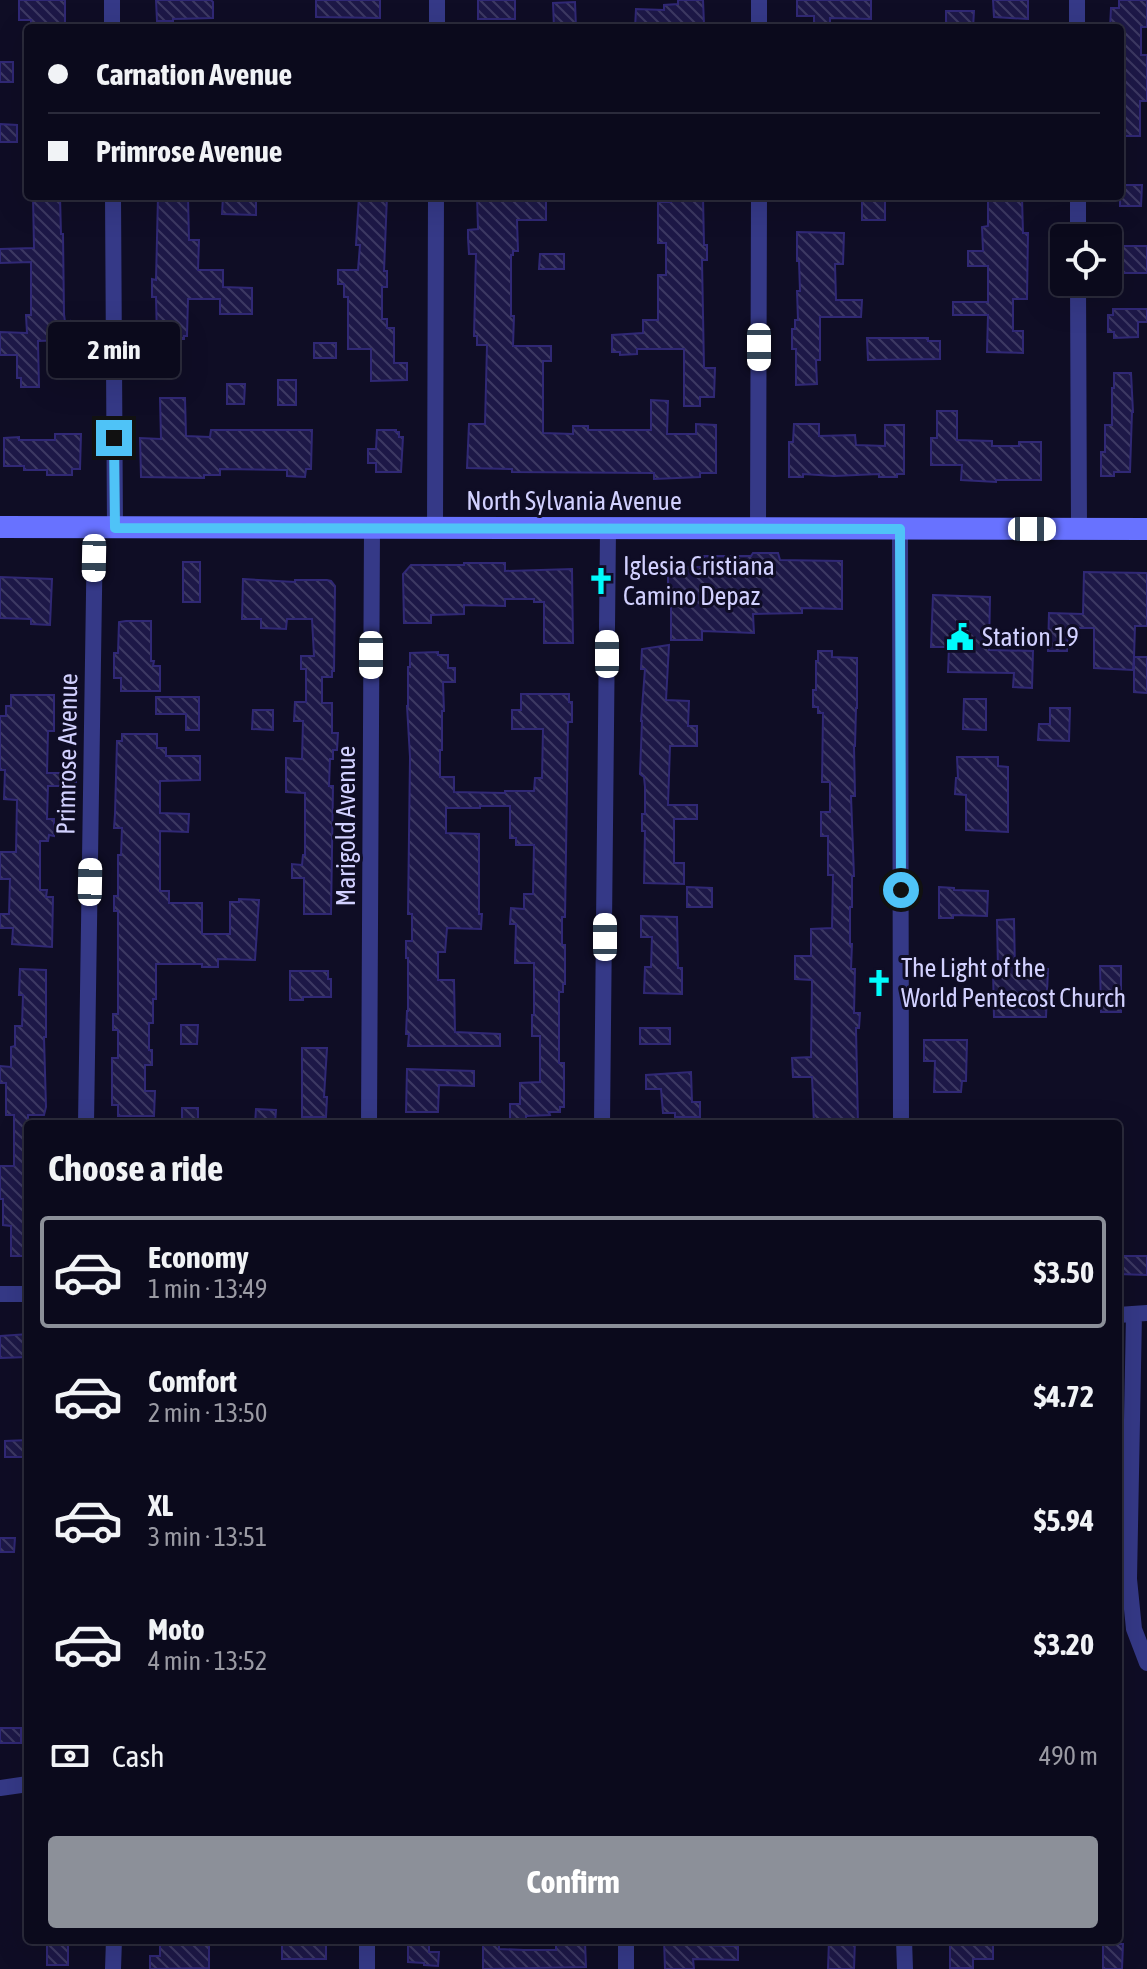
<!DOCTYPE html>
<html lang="en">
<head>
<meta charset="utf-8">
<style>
	:root { --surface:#0b0a1c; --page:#141325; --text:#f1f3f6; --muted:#9a9aa3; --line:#2b2b3b; --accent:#8c9099 }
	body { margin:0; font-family:"Asap Condensed",sans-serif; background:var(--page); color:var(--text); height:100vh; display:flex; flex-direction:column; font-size:30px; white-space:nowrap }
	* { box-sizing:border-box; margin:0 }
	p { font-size:26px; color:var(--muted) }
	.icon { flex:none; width:44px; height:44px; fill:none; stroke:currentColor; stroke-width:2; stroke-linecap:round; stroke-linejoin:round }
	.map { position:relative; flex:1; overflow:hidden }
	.drawer { position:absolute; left:24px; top:1120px; width:1098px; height:824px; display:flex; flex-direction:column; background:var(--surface); border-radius:8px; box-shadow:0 8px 32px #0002,0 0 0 2px var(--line) }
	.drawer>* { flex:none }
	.top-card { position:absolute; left:24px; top:24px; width:1100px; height:176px; border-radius:8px; box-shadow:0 8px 32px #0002,0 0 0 2px var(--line); display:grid; align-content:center; height:176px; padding:0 24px; background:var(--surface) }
	.tools { position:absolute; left:1050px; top:224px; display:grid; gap:16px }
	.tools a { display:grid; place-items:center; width:72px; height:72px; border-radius:8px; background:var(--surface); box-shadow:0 8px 32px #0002,0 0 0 2px var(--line); font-size:40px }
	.end { position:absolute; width:36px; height:36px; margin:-18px; border:10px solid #4fc3f7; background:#111; box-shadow:0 0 0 4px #111 }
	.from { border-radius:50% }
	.bubble { position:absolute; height:56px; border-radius:8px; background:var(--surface); box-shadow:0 8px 32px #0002,0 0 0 2px var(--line); font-size:26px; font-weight:700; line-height:56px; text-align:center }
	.car { position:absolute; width:24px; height:48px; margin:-24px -12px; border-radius:10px; box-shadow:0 0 6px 2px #0007; background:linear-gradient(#fff 24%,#345 0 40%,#fff 0 76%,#345 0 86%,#fff 0) }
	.top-card b { display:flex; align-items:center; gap:28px; height:76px; font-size:30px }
	.top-card b+b { border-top:2px solid var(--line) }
	.top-card i { width:20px; height:20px; background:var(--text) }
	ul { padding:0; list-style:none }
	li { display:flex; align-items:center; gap:24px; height:112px; margin:0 16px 12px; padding:0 8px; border:4px solid transparent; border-radius:8px }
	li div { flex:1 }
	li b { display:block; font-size:30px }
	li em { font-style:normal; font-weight:700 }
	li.active { border-color:var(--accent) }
	li>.icon { width:72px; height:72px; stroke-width:1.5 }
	h2 { padding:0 24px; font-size:36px; line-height:96px }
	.pay { display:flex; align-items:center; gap:20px; height:88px; padding:0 24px; font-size:30px }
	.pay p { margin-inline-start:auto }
	.primary-button { display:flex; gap:16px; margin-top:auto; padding:16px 24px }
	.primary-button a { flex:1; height:92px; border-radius:8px; background:var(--accent); color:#fff; font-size:32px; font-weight:700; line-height:92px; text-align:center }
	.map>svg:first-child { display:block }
	.building { fill:url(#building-back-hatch); stroke:#302875; stroke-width:2 }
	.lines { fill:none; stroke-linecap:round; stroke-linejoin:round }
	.minor { stroke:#353987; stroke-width:16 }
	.secondary { stroke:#6872ff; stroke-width:22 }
	.route { stroke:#4fc3f7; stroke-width:10 }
	.labels { text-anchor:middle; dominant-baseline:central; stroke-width:6; stroke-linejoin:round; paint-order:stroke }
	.street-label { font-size:26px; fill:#d2d1ff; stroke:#0f0d25 }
	.poi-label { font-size:26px; fill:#d2d1ff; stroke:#0f0d25; text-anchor:start }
</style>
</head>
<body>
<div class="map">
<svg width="1147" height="1969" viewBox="0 0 1147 1969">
	<defs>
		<pattern id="building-back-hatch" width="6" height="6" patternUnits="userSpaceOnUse" patternTransform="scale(2)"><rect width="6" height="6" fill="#1d1847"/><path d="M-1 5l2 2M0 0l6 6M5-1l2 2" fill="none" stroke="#3d3963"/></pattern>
	</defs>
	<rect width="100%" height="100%" fill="#0f0d25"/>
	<path class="building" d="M19 0H65V23H31V20H19Z
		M156 0H211L213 2V18L173 19V21H157Z
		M316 0H380V18L316 17Z
		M478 0H515V19H478Z
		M678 0H703L704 24 635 28 636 9 664 10V5L678 4Z
		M797 0H871V19L830 18V26H814V16H797Z
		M993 0H1028V19L994 17Z
		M1119 0H1147V27H1141V55H1147V101H1140V136H1120V28H1110L1111 8H1119Z
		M575 2 576 28H554L553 3Z
		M946 11H974L973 28H946Z
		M0 62H13V82H0Z
		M0 124 17 125V142H0Z
		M1120 185H1142L1141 206H1120Z
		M33 196H60L61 234H63L64 314 65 322 70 321V335L65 336V340L38 341 39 387H21V378H17V355H0V332L27 333 26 315H31V262L0 263V249L34 248Z
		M158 196H188L189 240H199L198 270H223V287L252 288V314H220V299H188L187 336H184V339H157L156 297H152V279L156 280Z
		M223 196 256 197V215L222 214Z
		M359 196H387L384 271H387V287H382V319H387V328H394V363H407V380L371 381V349H348V297H344V284H338V270H358L360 245H356Z
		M477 196H546V220H517L518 251H513V255H511V316H514L513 346H551V361H543V433L573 434V426H588V430H651V400L668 401 667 434H696V424L716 425V473H700V477L654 479V473L512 472V469L467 468 469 424H485L487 345H477V336H474L476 254H469L468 238V230L478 229Z
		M671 196H703L704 245H707V260H702L704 368H715L714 397H700V406H684V349H637V354L620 355V352H612V335L643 333V320H658V275H666V243H658V202H671Z
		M988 196H1022L1023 233H1028L1027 299H1013V331H1023V353L987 352 988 315H953V302H988V266H968V251H983L982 227 988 226Z
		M862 201H885V220H862Z
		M797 232 844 233 843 264H835L836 300H862L861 317H820V360H816L817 384 796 385V349H792V329H795V320H798L797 291H800L799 261H797Z
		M1114 246H1147V273H1114Z
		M540 254H564V269H539Z
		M1113 309H1147V322H1138V337L1114 338V332H1108V315H1113Z
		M867 338H928V341H940V359L868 360Z
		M314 343H336V358H314Z
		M1114 373H1131L1133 412H1132L1130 472H1114V476H1101V452H1105V425H1112V388H1114Z
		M278 380H296V405H278Z
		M227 384H245L244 404H227Z
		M160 398H185L186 436 210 437 211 430H312L311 469H306L305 477 287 476V470L220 469V475H204V478L141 477 140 438 161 439Z
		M937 411H957V440L992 441V446H1019V442H1041V480H996V482L961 480 962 465H931V438H937Z
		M794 424H819V436L855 435 856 445 885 446V425H904V474H897V477H879V474L834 476 803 474V477H789V442H793Z
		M377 430H396V432H399V437H403L401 472H376V463H368V449H376Z
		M55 434H81L80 469H72V475H47V470H24V466H4V438L19 437V440H55Z
		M753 553H778L780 560 842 561V609L802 608V613L753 614 754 633 702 631V640H671V606H668V569H676V567H704V556H751Z
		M183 562H200V602H183Z
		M464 563H505V571L572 569 573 643H544V602H534V599H505V606L464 605V614L431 615V623H404L403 574 411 565H464Z
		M1084 572 1147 573V626H1135L1134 657H1147V693L1134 692V658L1133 670 1094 668V628H1068L1067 651H1048L1049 613 1083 614Z
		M0 577 52 579 50 625 31 624V619L0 618Z
		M243 579 295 582V580H327L331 581 335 586 334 671H332V677H322V703H332V733H338L337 750H333V759H330L329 786H333L331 914H304V878H292V864L302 865 303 855H305V793L286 792V758L302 759 303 721H294L295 702H306V669H301V656H314L312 619H287L286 629 261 628V619H242Z
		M933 595 990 597 989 650 1033 651 1032 688 1013 687 1014 673 948 672 949 647H931Z
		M126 621H151V661H154L153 666H160V691H121V678H114V653H118L119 622Z
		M669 645 666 700 689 701 688 726H697V746H670L668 805H697V819H674V863H684V884L644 883 645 831H642V814H645V787L644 777 640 774 642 721H641L645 669H641L642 649Z
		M818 651H832V657L857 658V708H856L855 746H854L855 796H851L854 876H852V907H850V944H852L851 969H855L854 1013H860L859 1028H856L858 1124H814L812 1077H793L792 1058 811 1057 812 980 795 979V956H811V929L832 928 833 875H828V836H821V812H830V782H822L823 713H818V707H813V690H816V661H818Z
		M438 652V655H448V668H455V682H443L444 711H442V750H440V777H454V792L505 793V791H534L535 778H542L543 729H512V710H521V694H569V702H572V722H568L565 917H562V945H565V984H563V992H559V1063H564V1107H560V1112H549L550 1115 526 1116V1120H510V1104H520V1083L540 1082V1036H532V1015H534V963H515L516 924H510L511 908 524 909V894H533L534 845H516V838H510V806H480V808H446V833L479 834V914H482L481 929 447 928 445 952H438V980H454L455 1032 500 1034V1046H408L409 1034H406L407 1011H408V958H406V941H412V914H408L410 757 407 706H408V667H410V653Z
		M11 695H54V731H48L47 773H76V786H48L47 819H54V836L49 835 48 841H40V890H47L46 897H53L52 947 12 944 13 928H0V914H9L10 879H0V852H16L17 800 4 799 5 770H0V716H6V706H11Z
		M156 697H199V730H186V714H156Z
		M964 699H986V730L963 729Z
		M1050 708H1070L1069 741 1038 740 1039 724H1050Z
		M253 710H273V730L252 729Z
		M122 734H157V748H166V756H200V780L160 781V813L189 814 188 832 160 831V891H169V903H202V934H230V902H239V899L259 900 255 960 218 959V967H202V964H156V999H153V1023H149V1050H152V1065H145V1091H155L154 1116H118V1105H112V1058H118V1030H113V1014H118V911H114V896H118V855H121L122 828H114L115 814 117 741H122Z
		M957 757H998V766L1008 767V832L966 830V795L955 794 956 778H958Z
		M687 887 712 888V907H687Z
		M939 887 954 888V890L988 891 987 916 953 915V918H939Z
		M641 916 677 917 678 968H682V994L644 993 645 967H651L652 937H641Z
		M1014 919 1015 969H1048L1046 1017H994L993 969H998L997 920Z
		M1100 966H1121V1012H1101Z
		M20 969 46 970V1037H44L46 1107 44 1115H28V1256H11V1226L3 1225V1199H0V1166H14V1115H6V1083H0V1066L11 1067V1047L15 1046V1026H22L23 995H19Z
		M290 971H328V979H331V997H303V1000H290Z
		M181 1025H198L197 1044H181Z
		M640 1028H670V1044H640Z
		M924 1040H967L966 1081H962L961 1092H934L935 1061H924Z
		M302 1048H327L324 1097H327L326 1117H302Z
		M407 1069 474 1071V1086L439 1085 438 1112H406Z
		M691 1072 692 1102H700V1117H675V1113H663L661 1089H646V1075Z
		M182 1108H198V1124H182Z
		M256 1109 276 1110 275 1124H255Z
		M1118 1256H1147V1275L1118 1274Z
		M28 1334V1357L0 1358V1336Z
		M28 1440V1457H5V1441Z
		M0 1538H15L14 1552H0Z
		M0 1728H21V1743H0Z
		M47 1940H68V1965H47Z
		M160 1940H191L192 1943H209V1968L150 1969V1956H160Z
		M282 1940H326V1959H282Z
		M408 1940H429V1952H439L438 1966 424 1965V1963L408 1962Z
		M664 1940H698V1945L738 1946V1960L693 1959 694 1969H665Z
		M829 1940H855L854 1969H828Z
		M954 1940H993V1959H973V1968H950V1944H954Z
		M483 1942H499V1949L524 1950H556V1943L585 1942 586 1967 483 1969Z
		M1103 1944H1123L1122 1969H1103Z"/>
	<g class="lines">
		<path class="minor" d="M112 0V28
			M1077 0V28
			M437 28V0
			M759 28V0
			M113 196 115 528
			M1078 196V238
			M1078 282 1079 529
			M435 529 436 196
			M758 529 759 196
			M900 529 901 1124
			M86 1124 95 528
			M369 1124 372 529
			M602 1124 608 529
			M0 1294H28
			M1134 1314 1129 1579 1134 1629 1147 1663
			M1118 1315 1147 1313
			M0 1788 28 1784
			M904 1940 905 1969
			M113 1969 114 1940
			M367 1969V1940
			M626 1969V1940"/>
		<path class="secondary" d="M0 527 1147 529"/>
	</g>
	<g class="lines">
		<path class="route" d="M114 438 115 528 900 529 901 890"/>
	</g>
	<defs>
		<g id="church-bare" transform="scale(2.16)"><path d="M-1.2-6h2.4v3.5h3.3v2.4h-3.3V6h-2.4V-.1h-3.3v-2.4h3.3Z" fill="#00fbfc" stroke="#0f0d25" stroke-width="2.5" paint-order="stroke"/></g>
		<g id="civic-bare" transform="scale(2.16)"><path d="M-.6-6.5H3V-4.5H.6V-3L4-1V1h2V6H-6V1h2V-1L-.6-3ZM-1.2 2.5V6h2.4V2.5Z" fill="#00fbfc" stroke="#0f0d25" stroke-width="2.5" paint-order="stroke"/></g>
	</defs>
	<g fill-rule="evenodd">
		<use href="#church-bare" x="601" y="581"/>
		<use href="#civic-bare" x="960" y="637"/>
		<use href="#church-bare" x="879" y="983"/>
	</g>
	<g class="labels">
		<g class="street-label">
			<text x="574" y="501">North Sylvania Avenue</text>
			<text transform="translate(67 754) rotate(-89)">Primrose Avenue</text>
			<text transform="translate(346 826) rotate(-90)">Marigold Avenue</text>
		</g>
		<g class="poi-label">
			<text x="623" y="566">Iglesia Cristiana<tspan x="623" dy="30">Camino Depaz</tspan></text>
			<text x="982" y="637">Station 19</text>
			<text x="901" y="968">The Light of the<tspan x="901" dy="30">World Pentecost Church</tspan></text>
		</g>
	</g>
</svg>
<div class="tools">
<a><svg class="icon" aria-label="locate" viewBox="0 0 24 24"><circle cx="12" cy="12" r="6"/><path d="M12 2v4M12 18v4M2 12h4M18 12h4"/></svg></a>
</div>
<i class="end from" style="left:901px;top:890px"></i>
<i class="end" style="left:114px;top:438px"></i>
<div class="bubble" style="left:48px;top:322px;width:132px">2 min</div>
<i class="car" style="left:759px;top:347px;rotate:180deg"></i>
<i class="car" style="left:1032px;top:529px;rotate:90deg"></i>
<i class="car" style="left:94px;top:558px;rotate:181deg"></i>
<i class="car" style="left:607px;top:654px;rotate:0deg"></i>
<i class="car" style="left:371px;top:655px;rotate:180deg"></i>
<i class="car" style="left:90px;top:882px;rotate:1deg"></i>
<i class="car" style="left:605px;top:937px;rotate:0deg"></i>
<div class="top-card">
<b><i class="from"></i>Carnation Avenue</b>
<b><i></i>Primrose Avenue</b>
</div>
<section class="drawer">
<h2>Choose a ride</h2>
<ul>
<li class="active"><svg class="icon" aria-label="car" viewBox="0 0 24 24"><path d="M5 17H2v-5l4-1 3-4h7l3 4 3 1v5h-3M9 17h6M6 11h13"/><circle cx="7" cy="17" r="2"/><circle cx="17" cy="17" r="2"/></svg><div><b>Economy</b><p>1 min · 13:49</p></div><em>$3.50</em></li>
<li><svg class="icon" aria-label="car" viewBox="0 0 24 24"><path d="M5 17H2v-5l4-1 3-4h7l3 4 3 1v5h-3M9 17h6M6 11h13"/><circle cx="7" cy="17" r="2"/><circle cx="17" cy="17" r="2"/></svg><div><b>Comfort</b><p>2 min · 13:50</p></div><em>$4.72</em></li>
<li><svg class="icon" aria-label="car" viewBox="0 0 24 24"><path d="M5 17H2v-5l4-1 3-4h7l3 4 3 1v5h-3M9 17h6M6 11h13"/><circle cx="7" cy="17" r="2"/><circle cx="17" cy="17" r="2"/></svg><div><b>XL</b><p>3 min · 13:51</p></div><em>$5.94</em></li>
<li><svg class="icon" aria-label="car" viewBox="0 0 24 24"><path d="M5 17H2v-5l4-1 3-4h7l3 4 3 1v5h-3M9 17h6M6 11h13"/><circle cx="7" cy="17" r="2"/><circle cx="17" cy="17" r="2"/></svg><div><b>Moto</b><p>4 min · 13:52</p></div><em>$3.20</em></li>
</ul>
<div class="pay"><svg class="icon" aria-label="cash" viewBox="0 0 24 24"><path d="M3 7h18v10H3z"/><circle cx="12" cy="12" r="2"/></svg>Cash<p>490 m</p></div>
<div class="primary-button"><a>Confirm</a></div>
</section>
</div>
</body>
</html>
